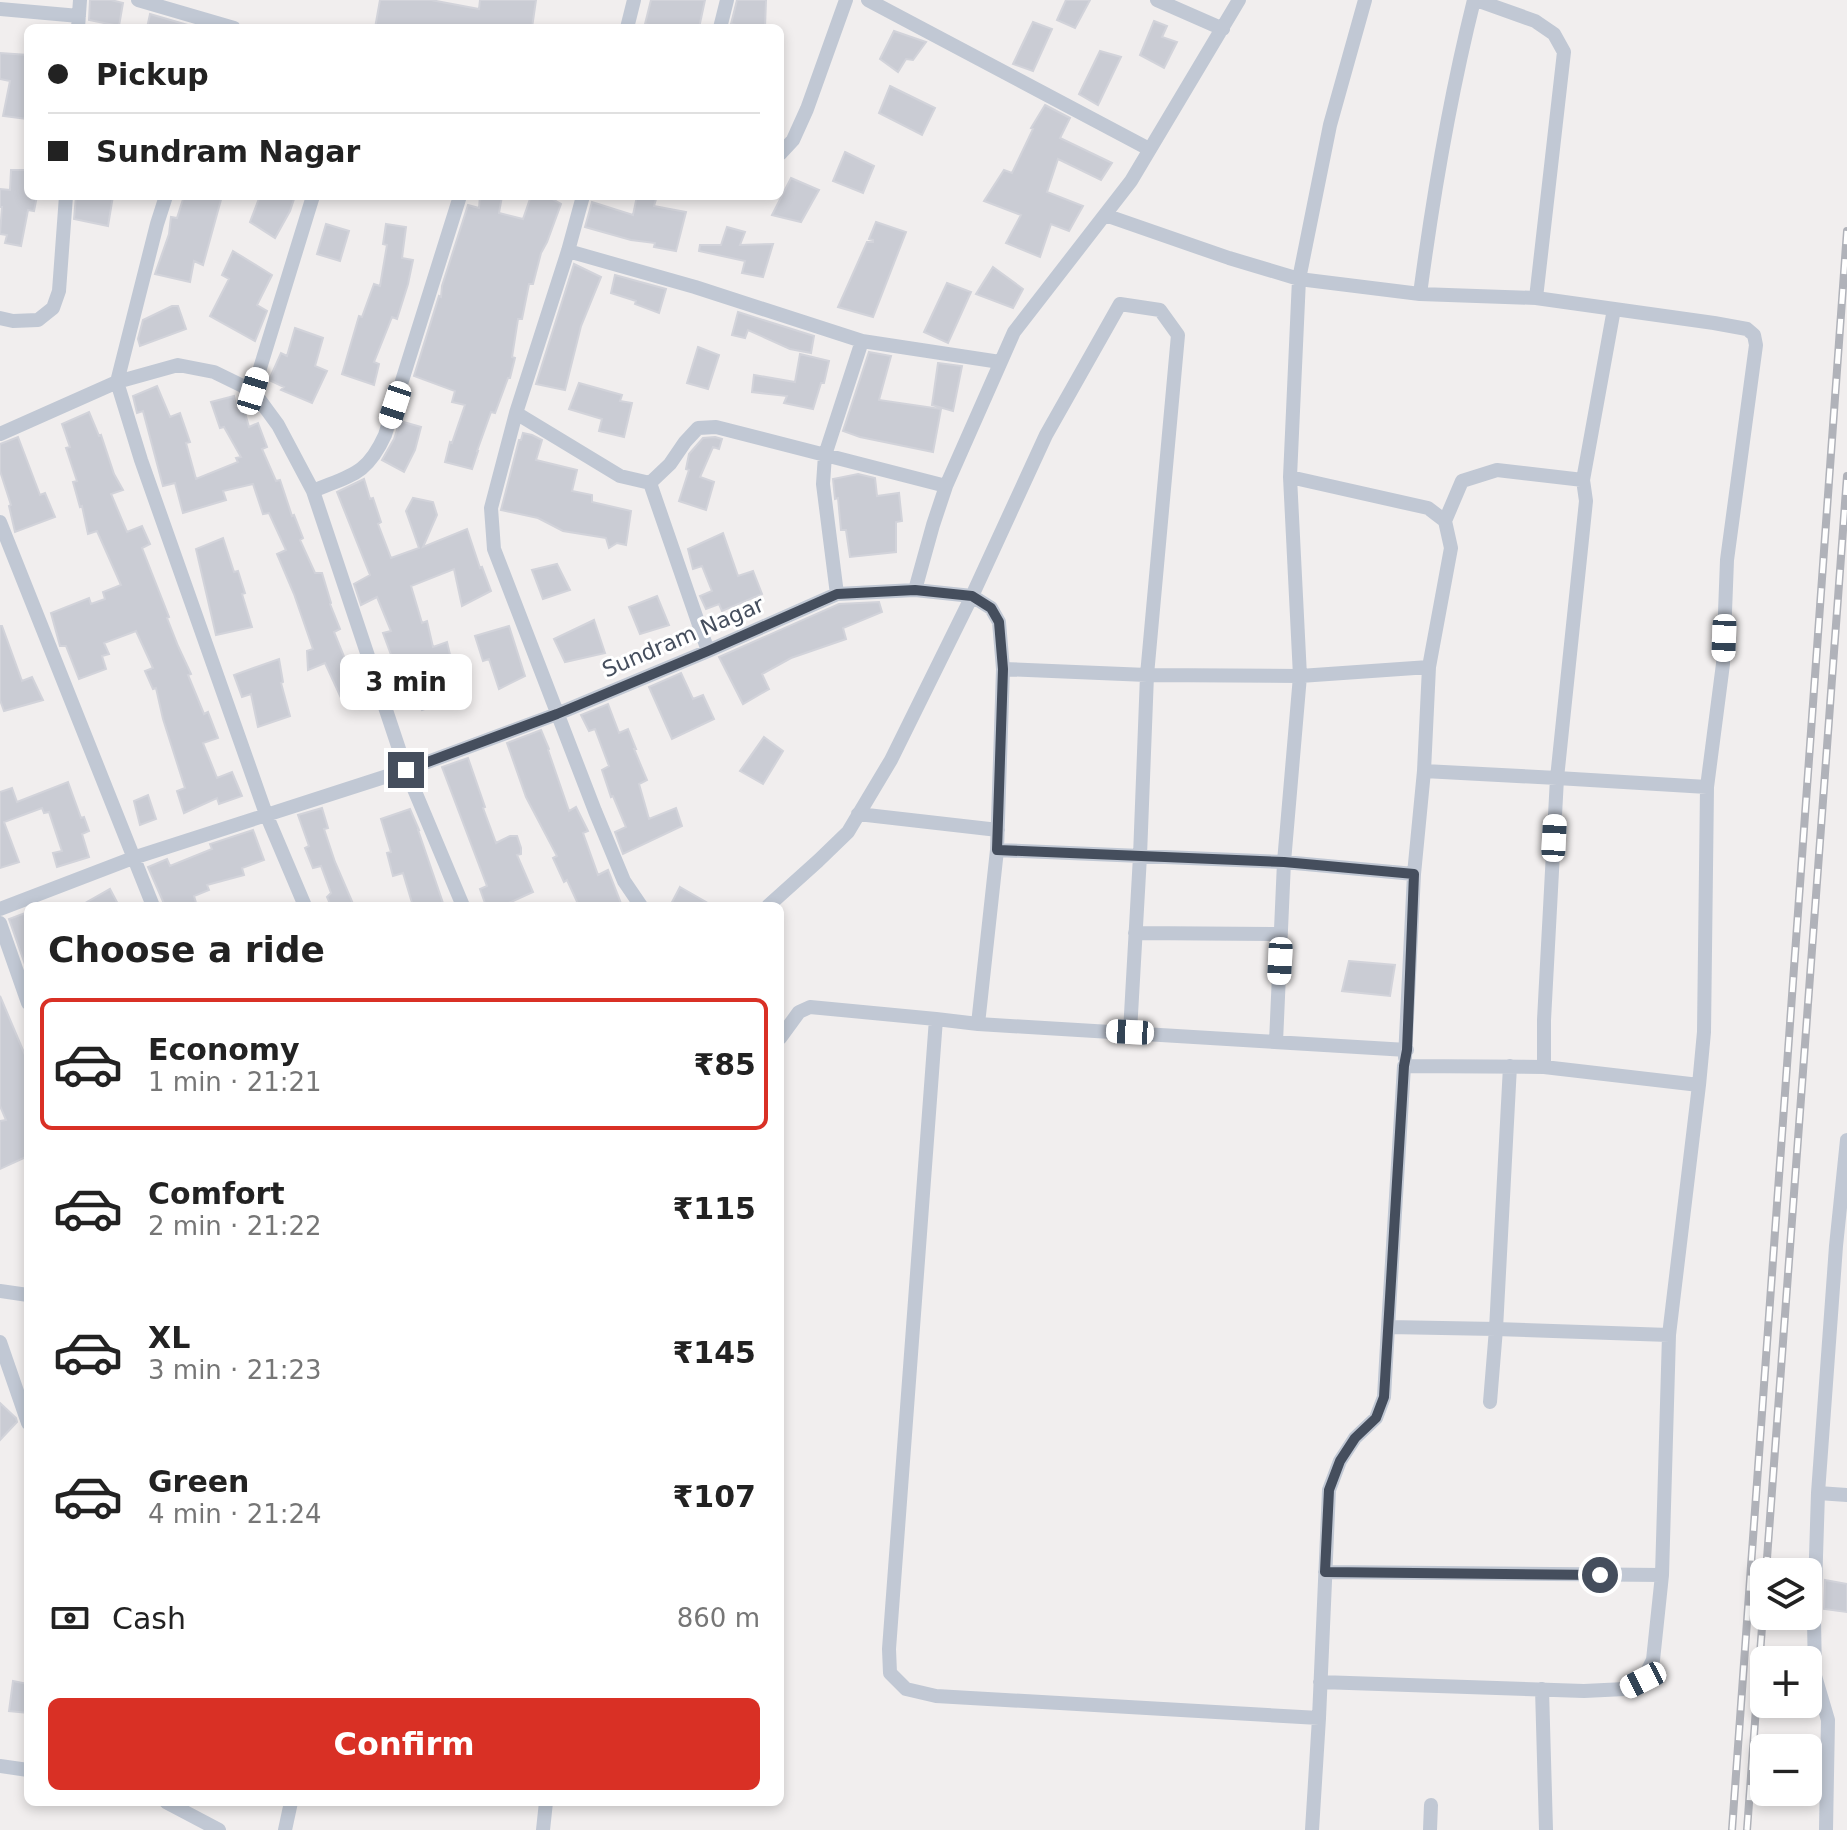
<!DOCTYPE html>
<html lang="en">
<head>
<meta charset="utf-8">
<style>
	:root { --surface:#fff; --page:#f6f6f6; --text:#222; --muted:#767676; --line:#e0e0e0; --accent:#d93025 }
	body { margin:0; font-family:"DejaVu Sans",sans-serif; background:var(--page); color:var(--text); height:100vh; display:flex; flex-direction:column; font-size:30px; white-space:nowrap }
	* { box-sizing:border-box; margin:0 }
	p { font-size:26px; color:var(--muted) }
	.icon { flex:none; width:44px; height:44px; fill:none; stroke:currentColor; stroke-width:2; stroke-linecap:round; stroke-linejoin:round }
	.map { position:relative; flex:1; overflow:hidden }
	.side { position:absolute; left:24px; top:902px; width:760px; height:904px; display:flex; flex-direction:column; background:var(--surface); border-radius:12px; box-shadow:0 4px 12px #0003 }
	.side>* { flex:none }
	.hud { position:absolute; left:24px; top:24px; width:760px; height:176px; border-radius:12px; box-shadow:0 4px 12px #0003; display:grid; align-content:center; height:176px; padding:0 24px; background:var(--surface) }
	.controls { position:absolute; left:1750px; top:1558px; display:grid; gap:16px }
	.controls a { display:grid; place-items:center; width:72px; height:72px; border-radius:12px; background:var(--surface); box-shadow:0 4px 12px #0003; font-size:40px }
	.end { position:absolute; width:36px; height:36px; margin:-18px; border:10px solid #454e5d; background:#fff; box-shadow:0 0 0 4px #fff }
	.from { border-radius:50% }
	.bubble { position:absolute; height:56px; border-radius:12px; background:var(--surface); box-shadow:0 4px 12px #0003; font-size:26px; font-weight:800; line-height:56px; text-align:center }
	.car { position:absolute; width:24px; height:48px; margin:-24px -12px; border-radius:10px; box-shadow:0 0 6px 2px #0007; background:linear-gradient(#fff 24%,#345 0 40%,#fff 0 76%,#345 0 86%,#fff 0) }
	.hud b { display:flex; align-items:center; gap:28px; height:76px; font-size:30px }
	.hud b+b { border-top:2px solid var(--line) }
	.hud i { width:20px; height:20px; background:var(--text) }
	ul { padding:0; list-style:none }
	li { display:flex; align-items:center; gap:24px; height:132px; margin:0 16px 12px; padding:0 8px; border:4px solid transparent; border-radius:12px }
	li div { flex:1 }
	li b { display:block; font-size:30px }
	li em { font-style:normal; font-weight:800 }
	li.current { border-color:var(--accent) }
	li>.icon { width:72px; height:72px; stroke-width:1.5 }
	h2 { padding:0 24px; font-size:36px; line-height:96px }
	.pay { display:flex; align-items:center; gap:20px; height:88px; padding:0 24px; font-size:30px }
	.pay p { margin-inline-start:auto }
	.primary-button { display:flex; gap:16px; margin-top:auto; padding:16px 24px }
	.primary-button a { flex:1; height:92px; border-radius:12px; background:var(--accent); color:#fff; font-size:32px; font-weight:800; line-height:92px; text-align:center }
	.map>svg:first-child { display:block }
	.building { fill:#caccd4; stroke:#d2d3da; stroke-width:2 }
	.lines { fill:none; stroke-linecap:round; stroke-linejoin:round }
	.street { stroke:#c1c8d4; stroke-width:14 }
	.rail-casing { stroke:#b0b2b9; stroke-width:8 }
	.rail { stroke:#fff; stroke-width:5; stroke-dasharray:15; stroke-linecap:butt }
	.route { stroke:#454e5d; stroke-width:10 }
	.labels { text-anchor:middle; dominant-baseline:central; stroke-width:6; stroke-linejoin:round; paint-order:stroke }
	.street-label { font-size:22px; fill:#454e5d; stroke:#fff }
</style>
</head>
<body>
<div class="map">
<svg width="1847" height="1830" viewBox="0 0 1847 1830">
	<rect width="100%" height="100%" fill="#f1eeee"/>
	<path class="building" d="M90 0H111L123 3 119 26 89 20Z
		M380 0H431L479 9 480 0H536L532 28H375Z
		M651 0H705L699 28H662L645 24Z
		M737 0H766L765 28H735L736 25 731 24Z
		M1066 0H1090L1075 28 1057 20Z
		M150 14 198 28H147Z
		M1154 21 1167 26 1162 37 1177 42 1164 68 1140 55Z
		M1033 22 1052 29 1033 71 1013 64Z
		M894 31 926 42 913 60 906 59 898 72 880 59Z
		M1100 51 1121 57 1098 105 1079 94Z
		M0 53 28 55V119L3 116 10 81 0 79Z
		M890 86 935 108 922 135 879 113Z
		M1045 105 1070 118 1060 138 1112 163 1101 180 1058 159 1047 192 1083 206 1069 231 1051 224 1040 257 1006 243 1021 215 984 201 1004 170 1012 173 1033 129 1031 128Z
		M845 152 874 166 863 193 833 181Z
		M11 170H28V196H37L34 211 28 210 21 246 5 243 7 235 0 234 2 207H0V189L10 190Z
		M791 178 819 190 801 222 772 215Z
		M76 196H113L108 226 74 219Z
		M184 196H222L203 265 194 261 190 282 155 274 169 234 171 217 177 218Z
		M260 196H295L290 211 275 238 250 222Z
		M480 196H502L499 213 523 219 531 196H547L561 204 547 242 541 253 533 284H529L522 319H518L512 357 515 358 510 378H508L495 413 491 412 477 451H478L472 469 445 462 450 442 452 443 465 405 452 402 455 391 414 376 439 296 441 297 442 286 468 205 479 208Z
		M637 196H657L654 206 686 212 676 251 654 247 655 243 631 240 585 227 592 202 633 215Z
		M876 222 906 232 873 317 838 307 867 242H873V240L869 239Z
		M326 224 349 231 340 261 317 254Z
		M386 224 406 227 402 258 413 260 408 284 397 319 392 317 374 362 379 364 374 385 342 374 359 316 362 317 374 284 380 286 387 245 383 244Z
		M727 227 745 232 740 245 773 244 763 277 742 273 745 261 699 251 700 245H721Z
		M233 251 272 275 257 305 267 311 255 341 210 316 229 279 222 275Z
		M574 264 601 277 581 326 565 390 536 384Z
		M993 267 1023 289 1013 308 976 294Z
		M615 275 666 289 659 313 635 304 636 301 611 293Z
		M947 283 971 292 948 343 924 332Z
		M172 306H178L186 329 140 346 138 339 143 320Z
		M738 312 814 336 811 353 790 349 748 330 745 338 732 335Z
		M295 328 323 338 315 366 327 371 312 403 281 390 284 387 269 380 281 353 287 356Z
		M698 347 719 355 708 389 687 383Z
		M869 352 891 356 879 400 941 409 933 452 860 437 843 431Z
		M800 354 829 361 824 383H821L813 409 784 403 787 396 752 392 754 375 795 382Z
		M938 363 962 366 953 411 932 405Z
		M579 383 622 395 620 401 632 403 624 437 599 431 602 419 569 409Z
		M157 386 170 417 180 413 190 442 186 443 196 479 238 462 236 458 241 457 224 427 220 428 211 402 234 396 236 406H243L249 427 258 423 267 447 262 449 276 481 280 480 292 516 294 515 303 538 300 540 315 573H322L331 603 330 604 340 629 334 632 349 669 360 663 367 684 342 700 325 663 308 670 307 651 313 649 294 594 277 554 286 550 269 513 263 514 253 484 223 491 226 500 183 513 175 483 163 486 143 411 137 413 133 396Z
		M89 412 99 436 101 435 114 474 123 490 111 494 127 532 142 526 150 544 142 548 169 617 167 618 178 646 191 674 188 675 204 714 208 712 218 738 203 743 217 778 232 772 242 796 219 804 217 798 184 813 177 791 185 788 163 719 156 688 153 689 145 671 153 668 136 631 104 643 109 654 102 656 106 669 79 679 66 646H60L51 613 89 598 91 604 105 599 103 592 121 585 97 531 88 534 82 506 80 507 73 482 77 481 66 448 70 447 62 424Z
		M400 421 421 427 415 450 404 472 382 460 394 439Z
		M523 433 532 435 542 440 536 460 577 470 572 491 592 495V502L631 511 626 545 617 543 609 548 606 538 563 531 538 518 501 510 519 440H521Z
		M18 437 40 495 45 493 55 517 15 532 9 506 11 505 0 471V444Z
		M715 437 722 439 719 449 713 447 700 477 714 482 706 510 679 501 689 470 686 469 689 454 703 438Z
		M858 474 875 478 877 496 899 493 902 521 896 522V552L850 557 846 530H841L838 498 835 499 833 479Z
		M364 479 370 499 373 498 381 522 378 524 391 558 419 548 406 511 413 498 433 502 437 515 423 547 467 529 480 568 482 567 491 591 462 606 454 569 411 586 422 623 427 621 433 647 447 642 454 671 440 676 451 700 422 710 414 686 403 690 392 664 394 663 383 633 391 631 377 597 361 605 354 584 370 575 337 492Z
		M723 533 738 576 753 571 762 594 722 611 719 604 706 609 700 596 712 591 702 566 693 569 688 549Z
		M223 538 234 572 238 571 245 593 242 594 252 627 216 635 196 549Z
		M557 564 570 590 543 599 532 570Z
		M657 596 669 625 640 634 629 607Z
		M879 602 882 612 843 628 846 639 791 658 762 674 769 689 743 704 719 657 839 604Z
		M594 620 605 653 565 662 554 639Z
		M0 626H2L22 681 32 677 43 700 4 711 0 700Z
		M509 626 525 676 499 689 489 659 483 661 475 636Z
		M279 659 283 682 281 683 290 716 258 727 251 694 242 697 234 675Z
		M681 673 693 699 703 695 714 719 672 739 649 687Z
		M608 704 619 733 628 729 636 749H634L647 780 639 784 649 819 676 808 682 826 623 854 615 832 626 827 613 796 611 797 602 770 609 766 595 729 589 731 581 715Z
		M541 730 549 749 548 750 569 811 576 807 588 831 583 833 598 875 608 870 622 906H579L567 880 564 882 553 858 557 856 526 797 507 743Z
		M764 737 783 751 763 784 740 771Z
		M468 758 485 807 483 808 496 843 510 836H517L521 848V854L517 855 533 892 502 906H486L480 889 487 886 442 767Z
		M68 782 81 818 84 817 89 831 82 834 89 857 57 867 53 853 62 851 49 812 44 813 42 808 4 822 19 862 0 868V792L12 788 17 802Z
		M148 795 156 819 140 825 134 801Z
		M322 808 328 828 324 829 335 862 354 906H331L327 897 331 893 321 866 313 868 305 848 309 846 298 815Z
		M410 809 419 830H418L444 906H413L403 873 393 876 387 853 391 852 381 819Z
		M253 830 264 860 242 868 244 875 207 885 209 890 194 896 197 906H165L148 867 167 859 170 866 212 849 210 844Z
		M680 887 713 906H670Z
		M110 889 119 906H80Z
		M28 912V973L9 919Z
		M1349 961 1395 965 1390 996 1342 991Z
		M0 996 28 1062V1156L0 1169V1121L6 1120 0 1106Z
		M0 1403 16 1418 17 1422 0 1440Z
		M1825 1580 1847 1584V1612L1824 1609Z
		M13 1681 28 1684V1713L9 1711Z"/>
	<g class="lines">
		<path class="street" d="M138 0 234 28
			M868 0 1149 149
			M1157 0 1223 29
			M1476 0 1535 21 1554 34 1564 52 1536 298
			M0 9 79 16
			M78 28 80 0
			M627 28 634 0
			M720 28 727 0
			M780 154 793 140 807 109 846 0
			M166 196 157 224 117 382 141 460 266 814 305 906
			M583 196 568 251 516 413 491 508 494 549 595 811 624 881 641 906
			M1105 215 1229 258 1299 279 1420 294 1536 298 1714 323 1747 329 1754 335 1756 345 1727 560 1723 664 1707 787 1704 1032 1699 1085 1669 1335 1662 1575 1653 1660 1643 1680 1625 1689 1584 1691 1320 1682
			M568 251 695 287 862 341 1000 362
			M1420 294C1433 196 1450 96 1474 0
			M0 318 13 321 38 320 53 308 59 291 66 196
			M253 391 313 196
			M516 413 620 476 650 483 670 464 685 442 698 428 716 427 946 486
			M0 434 117 382 178 365 214 372 253 391 278 425 313 491 406 770 463 906
			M1290 477 1428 508 1445 521 1451 548 1429 667
			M650 483 708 651
			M313 491C351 475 367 475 385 435L460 196
			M1445 521 1462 481 1497 470 1583 480
			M0 522 153 906
			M915 590 933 525 946 486 1014 332 1131 181 1239 0
			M837 594 823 484 825 455 862 341
			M1003 669 1147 675 1300 676 1290 477 1299 279 1330 125 1365 0
			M858 814 998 830
			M997 850 1284 862 1414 874
			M768 906 818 861 848 832 891 760 972 596 1046 435 1120 304 1160 310 1178 335 1147 675 1140 856 1130 1032
			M0 909 133 858 406 770 557 714 708 651 837 594 915 590 972 596 991 608 999 622 1003 669 997 850 978 1024
			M0 923 28 1003
			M1135 933 1281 934
			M780 1038 799 1012 810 1007 936 1019
			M1276 1042 1284 862 1300 676 1429 667 1424 771 1557 778 1586 501 1583 480 1614 309
			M1405 1058 1414 874 1424 771
			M1510 1066 1496 1329 1388 1327 1404 1066 1544 1067 1699 1085
			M1544 1067V1020L1557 778 1707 787
			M0 1291 28 1295
			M0 1342 28 1423
			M1490 1402 1496 1329 1669 1335
			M1818 1493 1847 1495
			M1325 1572 1662 1575
			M1542 1689 1546 1830
			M1319 1718 936 1696 906 1689 890 1673 889 1649 936 1019 978 1024 1407 1050
			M0 1766 28 1770
			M166 1802 219 1830
			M285 1830 291 1802
			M543 1830 546 1802
			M1312 1830 1319 1718 1329 1490 1340 1461 1355 1438 1376 1418 1384 1397 1388 1327
			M1430 1830 1431 1805
			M1826 1830 1828 1720 1815 1676 1814 1620 1818 1493 1836 1246 1847 1140"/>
		<g class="rail-casing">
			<path id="rail" d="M1766 1572 1847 476
				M1732 1830 1847 231
				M1747 1830 1764 1600"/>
		</g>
		<use href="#rail" class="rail"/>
	</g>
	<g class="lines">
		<path class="route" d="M406 770 557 714 708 651 837 594 915 590 972 596 991 608 999 622 1003 669 997 850 1284 862 1414 874 1407 1050 1404 1066 1384 1397 1376 1418 1355 1438 1340 1461 1329 1490 1325 1572 1600 1575"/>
	</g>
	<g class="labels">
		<g class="street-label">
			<text transform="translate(683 637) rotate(-23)">Sundram Nagar</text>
		</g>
	</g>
</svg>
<div class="controls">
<a><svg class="icon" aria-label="layers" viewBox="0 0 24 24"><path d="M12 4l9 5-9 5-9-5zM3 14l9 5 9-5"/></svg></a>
<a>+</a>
<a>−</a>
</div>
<i class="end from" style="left:1600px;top:1575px"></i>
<i class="end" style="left:406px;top:770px"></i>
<div class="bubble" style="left:340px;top:654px;width:132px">3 min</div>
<i class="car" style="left:253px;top:391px;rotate:17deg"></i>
<i class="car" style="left:395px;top:405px;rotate:198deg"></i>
<i class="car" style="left:1724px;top:638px;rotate:182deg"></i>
<i class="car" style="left:1554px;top:838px;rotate:3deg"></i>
<i class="car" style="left:1280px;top:961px;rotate:183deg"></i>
<i class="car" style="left:1130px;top:1032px;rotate:273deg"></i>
<i class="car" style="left:1643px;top:1680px;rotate:243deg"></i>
<div class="hud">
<b><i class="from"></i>Pickup</b>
<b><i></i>Sundram Nagar</b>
</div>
<section class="side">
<h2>Choose a ride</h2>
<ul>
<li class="current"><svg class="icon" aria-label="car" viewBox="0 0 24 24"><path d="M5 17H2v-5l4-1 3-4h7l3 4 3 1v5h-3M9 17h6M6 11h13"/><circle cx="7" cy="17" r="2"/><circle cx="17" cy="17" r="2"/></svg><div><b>Economy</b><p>1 min · 21:21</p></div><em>₹85</em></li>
<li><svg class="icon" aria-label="car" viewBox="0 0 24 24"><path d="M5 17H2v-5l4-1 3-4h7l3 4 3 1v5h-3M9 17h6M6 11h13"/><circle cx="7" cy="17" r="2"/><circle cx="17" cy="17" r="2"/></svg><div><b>Comfort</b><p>2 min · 21:22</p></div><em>₹115</em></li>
<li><svg class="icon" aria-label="car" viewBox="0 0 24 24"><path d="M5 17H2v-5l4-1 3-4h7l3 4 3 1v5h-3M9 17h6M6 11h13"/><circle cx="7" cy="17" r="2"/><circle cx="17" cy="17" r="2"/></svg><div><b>XL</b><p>3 min · 21:23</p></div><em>₹145</em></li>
<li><svg class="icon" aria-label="car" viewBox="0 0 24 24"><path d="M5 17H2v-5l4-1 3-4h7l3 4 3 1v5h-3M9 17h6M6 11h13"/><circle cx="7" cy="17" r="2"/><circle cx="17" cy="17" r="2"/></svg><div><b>Green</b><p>4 min · 21:24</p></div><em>₹107</em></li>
</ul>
<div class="pay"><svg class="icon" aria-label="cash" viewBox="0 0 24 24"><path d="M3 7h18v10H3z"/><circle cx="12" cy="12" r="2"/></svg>Cash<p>860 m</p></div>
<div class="primary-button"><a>Confirm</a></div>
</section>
</div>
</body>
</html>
